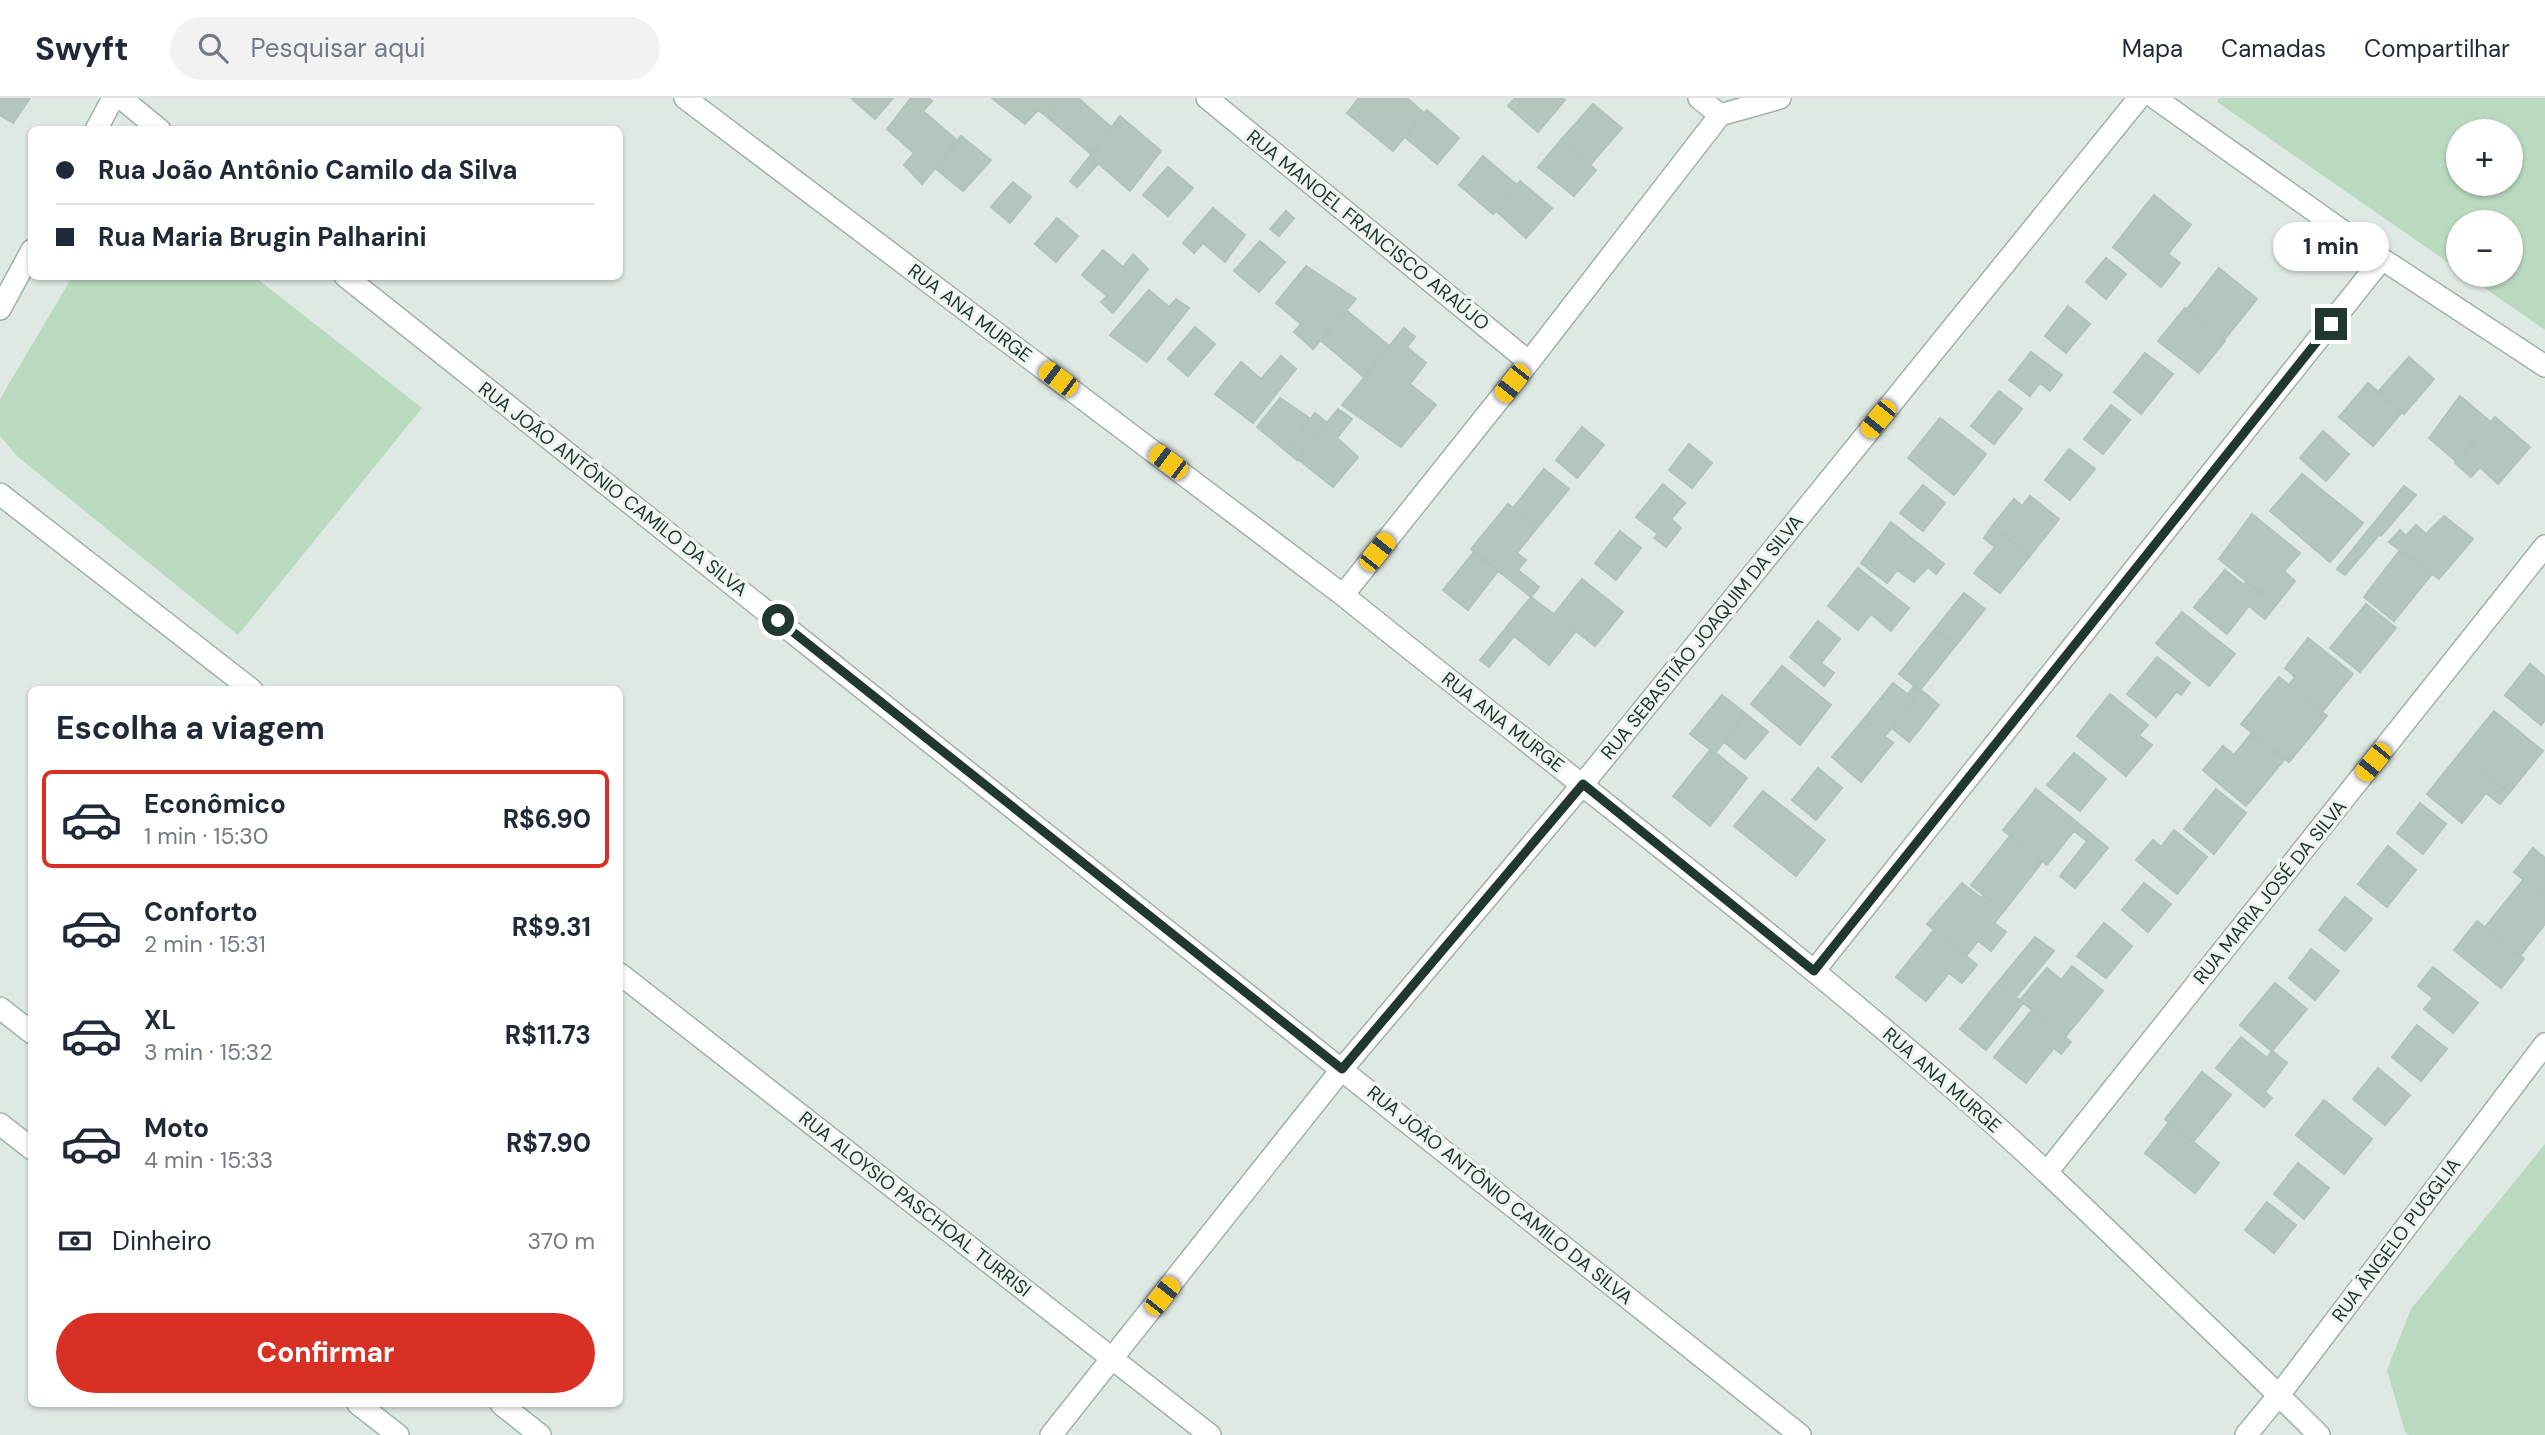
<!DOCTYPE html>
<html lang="pt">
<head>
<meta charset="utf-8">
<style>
	:root { --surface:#fff; --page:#f2f2f3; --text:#1f2937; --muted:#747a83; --line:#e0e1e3; --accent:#d93025 }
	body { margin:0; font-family:"DM Sans",sans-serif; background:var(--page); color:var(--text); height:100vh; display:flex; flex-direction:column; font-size:26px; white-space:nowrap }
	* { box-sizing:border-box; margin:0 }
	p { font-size:23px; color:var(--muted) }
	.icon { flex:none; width:38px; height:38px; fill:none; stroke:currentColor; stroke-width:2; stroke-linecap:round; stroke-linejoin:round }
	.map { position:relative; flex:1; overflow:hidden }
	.drawer { position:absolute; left:28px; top:588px; width:595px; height:721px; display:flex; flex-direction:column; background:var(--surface); border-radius:10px; box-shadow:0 2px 5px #0004 }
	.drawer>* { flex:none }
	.banner { position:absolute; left:28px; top:28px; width:595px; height:154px; border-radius:10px; box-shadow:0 2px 5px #0004; display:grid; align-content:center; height:154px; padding:0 28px; background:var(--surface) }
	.tools { position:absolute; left:2446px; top:21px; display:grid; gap:14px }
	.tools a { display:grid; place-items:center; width:77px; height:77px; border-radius:50%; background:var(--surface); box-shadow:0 2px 5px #0004; font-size:35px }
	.end { position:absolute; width:32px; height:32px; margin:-16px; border:9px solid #213830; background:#fff; box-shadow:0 0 0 4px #fff }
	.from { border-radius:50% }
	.bubble { position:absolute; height:49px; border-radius:24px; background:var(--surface); box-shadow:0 2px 5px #0004; font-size:23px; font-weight:700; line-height:49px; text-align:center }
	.car { position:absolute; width:21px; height:42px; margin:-21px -10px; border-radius:9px; box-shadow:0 0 5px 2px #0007; background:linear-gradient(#f5c518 24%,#345 0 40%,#f5c518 0 76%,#345 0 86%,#f5c518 0) }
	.banner b { display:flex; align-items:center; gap:24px; height:66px; font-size:26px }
	.banner b+b { border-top:2px solid var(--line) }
	.banner i { width:18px; height:18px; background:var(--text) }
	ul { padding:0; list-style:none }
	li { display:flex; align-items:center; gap:21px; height:98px; margin:0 14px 10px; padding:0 14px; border:4px solid transparent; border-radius:10px }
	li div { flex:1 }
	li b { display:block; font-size:26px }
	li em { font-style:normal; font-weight:700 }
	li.active { border-color:var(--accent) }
	li>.icon { width:63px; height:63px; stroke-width:1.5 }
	h2 { padding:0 28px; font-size:32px; line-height:84px }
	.pay { display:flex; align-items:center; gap:18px; height:77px; padding:0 28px; font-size:26px }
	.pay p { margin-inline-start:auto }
	.action { display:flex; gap:14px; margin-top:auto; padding:14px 28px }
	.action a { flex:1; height:80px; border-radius:42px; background:var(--accent); color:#fff; font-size:28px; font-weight:700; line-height:80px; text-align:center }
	header { display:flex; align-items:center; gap:42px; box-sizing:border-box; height:98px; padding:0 35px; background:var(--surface); border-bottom:2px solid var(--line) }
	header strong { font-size:33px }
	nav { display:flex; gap:38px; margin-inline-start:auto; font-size:24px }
	.search { width:490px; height:63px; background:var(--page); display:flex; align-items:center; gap:18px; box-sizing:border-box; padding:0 24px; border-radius:38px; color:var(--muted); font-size:26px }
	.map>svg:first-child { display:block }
	.green { fill:#b9dabf; fill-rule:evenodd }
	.building { fill:#b5c4bd; stroke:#b2c3ba; stroke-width:2 }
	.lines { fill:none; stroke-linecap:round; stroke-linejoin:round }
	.street-casing { stroke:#a2b0aa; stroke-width:24 }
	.secondary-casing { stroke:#9fb5ab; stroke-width:24 }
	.street { stroke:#fff; stroke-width:21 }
	.secondary { stroke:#fff; stroke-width:21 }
	.route { stroke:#213830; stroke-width:9 }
	.labels { text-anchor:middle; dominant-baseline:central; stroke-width:7; stroke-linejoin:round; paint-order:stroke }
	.street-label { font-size:19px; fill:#213830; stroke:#eff6f2 }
</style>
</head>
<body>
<header>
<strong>Swyft</strong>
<div class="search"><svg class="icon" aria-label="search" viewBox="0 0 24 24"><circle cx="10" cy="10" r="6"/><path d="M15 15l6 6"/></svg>Pesquisar aqui</div>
<nav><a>Mapa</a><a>Camadas</a><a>Compartilhar</a></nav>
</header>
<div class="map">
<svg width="2545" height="1337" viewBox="0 0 2545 1337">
	<rect width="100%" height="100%" fill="#dfe9e4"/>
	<path class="green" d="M2219 0H2545V232L2466 177H2511V124H2459V172L2217 4ZM2459 33H2511V86H2459Z
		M72 179H255L422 310 238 537 18 359 0 338V301Z
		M2545 1046V1337H2409L2405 1334 2387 1272 2411 1211Z"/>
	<path class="building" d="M0 0H30L13 25 0 17Z
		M851 0H893L875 21Z
		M911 0H929L932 3 923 13 958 43 922 86 904 67 914 55 887 31Z
		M992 0H1061L1046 18 1038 12 1025 26Z
		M1061 0H1078L1111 29 1091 56 1046 18Z
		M1359 0H1407L1424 15 1393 53 1347 15Z
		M1515 0H1563L1565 2 1538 34 1508 8Z
		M1593 6 1622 30 1590 67 1561 42Z
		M1427 12 1459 40 1437 66 1405 39Z
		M1120 18 1161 53 1130 93 1090 58Z
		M961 38 991 62 963 93 935 70Z
		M1561 42 1596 72 1574 98 1538 69Z
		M1090 58 1098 66 1077 89 1070 83Z
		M1483 58 1517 87 1493 116 1459 87Z
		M1168 69 1193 90 1168 118 1143 97Z
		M1520 83 1552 110 1526 140 1496 113Z
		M1013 84 1031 99 1010 125 991 109Z
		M2154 97 2191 127 2168 156 2180 165 2161 189 2113 149Z
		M1213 110 1245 137 1225 164 1203 145 1194 155 1183 145Z
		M1286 113 1294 120 1279 138 1270 131Z
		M1057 120 1078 138 1056 164 1035 146Z
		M1260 143 1285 164 1259 194 1234 173Z
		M1103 152 1123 169 1133 156 1148 171 1113 215 1101 204 1107 198 1082 177Z
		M2106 160 2126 176 2106 201 2086 184Z
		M1306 168 1356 201 1313 251 1294 234 1301 226 1276 205Z
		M2219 170 2257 201 2224 242 2187 211Z
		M1149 192 1169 209 1176 201 1189 210 1147 264 1110 237Z
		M2068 208 2090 226 2066 255 2045 238Z
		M2185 210 2225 243 2199 275 2158 243Z
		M1346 212 1389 248 1364 279 1320 242Z
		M1195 229 1215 246 1188 278 1168 261Z
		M1404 230 1415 239 1407 249 1426 265 1410 286 1436 307 1401 349 1342 307Z
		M2031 254 2062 277 2050 293 2040 285 2030 298 2009 282Z
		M2145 255 2173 276 2141 316 2114 294Z
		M1281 258 1296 271 1253 325 1215 296 1241 264 1261 281Z
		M2409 259 2434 281 2404 316 2378 294Z
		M2368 285 2402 314 2373 348 2339 319Z
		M1999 293 2022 311 1994 346 1971 328Z
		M2460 298 2491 324 2457 364 2429 340Z
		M1280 300 1311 321 1286 353 1257 329Z
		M2111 307 2130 322 2103 356 2084 341Z
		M1338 311 1352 321 1337 340 1358 359 1333 389 1298 361Z
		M1315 315 1327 325 1297 362 1286 353Z
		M2495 319 2530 349 2498 386 2480 369 2471 379 2455 365Z
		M1940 320 1986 356 1954 397 1908 360Z
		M1582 329 1604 347 1577 380 1556 362Z
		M2323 333 2349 356 2326 383 2300 360Z
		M1689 346 1712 365 1692 390 1669 372Z
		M2069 351 2095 371 2070 402 2045 382Z
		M1544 371 1569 391 1537 430 1513 410Z
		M2302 376 2363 425 2330 464 2270 413Z
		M1663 386 1685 405 1671 421 1681 430 1666 449 1654 440 1658 436 1636 419Z
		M1923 387 1945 405 1923 433 1900 415Z
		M2404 388 2416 397 2381 438 2370 430Z
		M2030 398 2059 421 2030 458 1992 428 2014 401 2022 408Z
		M1508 406 1537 430 1517 455 1526 462 1518 472 1539 489 1531 499 1471 451Z
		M2252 416 2300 455 2284 473 2295 483 2276 507 2219 461Z
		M2444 418 2473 441 2439 481 2389 444 2400 432 2406 438 2416 427 2426 436Z
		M1891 424 1944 466 1936 476 1928 469 1914 484 1897 472 1887 485 1861 465Z
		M1992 428 2030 458 2000 495 1974 475 1995 449 1984 440Z
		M2370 430 2379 437 2345 477 2337 471Z
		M1620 433 1641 450 1616 482 1595 465Z
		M2400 452 2432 476 2394 523 2364 499Z
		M1474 454 1498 473 1468 512 1443 492Z
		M1858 470 1909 510 1891 533 1871 516 1858 532 1828 508Z
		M2225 472 2244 487 2246 484 2276 507 2265 521 2249 508 2227 536 2194 509Z
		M1582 481 1623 514 1595 548 1554 516Z
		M1964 495 1985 511 1956 547 1935 531Z
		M1531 499 1576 533 1549 567 1514 538 1489 569 1480 562Z
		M2366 506 2396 530 2360 574 2330 550Z
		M2182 514 2235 556 2209 588 2156 545Z
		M1818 523 1840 541 1821 565 1834 575 1824 588 1790 559Z
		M1935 531 1956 547 1920 592 1899 576Z
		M2308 540 2353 576 2322 614 2289 587 2295 579 2285 570Z
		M2157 559 2190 585 2181 597 2177 593 2156 619 2127 596Z
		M2530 566 2545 579V622L2541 627 2505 597Z
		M1782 568 1831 607 1800 647 1751 606Z
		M2279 579 2327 618 2289 664 2241 626Z
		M1893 585 1915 602 1885 638 1864 621Z
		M1915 587 1939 607 1909 644 1892 630 1915 602 1907 597Z
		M2110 596 2148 627 2139 637 2152 647 2126 678 2077 638Z
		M1722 597 1746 616 1715 655 1690 636Z
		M2494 613 2543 653 2509 695 2460 655Z
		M1746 616 1768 634 1745 661 1723 643Z
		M1864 621 1893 645 1861 684 1832 659Z
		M2251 636 2284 662 2246 708 2203 672 2223 648 2234 657Z
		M1711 651 1747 680 1710 728 1673 698Z
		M2074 655 2106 681 2080 713 2047 687Z
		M2460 655 2509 695 2500 706 2486 695 2462 725 2427 696Z
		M1818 670 1842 690 1816 722 1792 702Z
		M2036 691 2079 726 2047 767 2003 732Z
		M2216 691 2246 715 2214 756 2184 731Z
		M1763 693 1825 742 1796 778 1734 728Z
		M2420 705 2446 726 2423 756 2397 735Z
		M2079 726 2108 750 2075 790 2060 778 2087 743 2074 733Z
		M2174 732 2207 759 2177 796 2136 762 2153 742 2161 749Z
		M2010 738 2042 764 2004 813 1971 787Z
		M2388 748 2416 772 2387 809 2358 786Z
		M2533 750 2545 760V774L2533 789 2514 774Z
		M2545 774V799L2533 789Z
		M2524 781 2545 799V826L2520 858 2485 829Z
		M1962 785 1981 800 1984 797 2004 813 1994 825 2006 834 1991 853 1978 843 1966 858 1927 826Z
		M2144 785 2171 806 2148 834 2122 812Z
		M2345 799 2372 821 2345 853 2319 832Z
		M2477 823 2524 861 2501 890 2454 852Z
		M2104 825 2132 848 2106 880 2077 858Z
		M1934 832 1977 867 1962 885 1949 875 1926 903 1896 879Z
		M2035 839 2054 853 2016 899 1998 884Z
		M2311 851 2339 873 2315 902 2289 880Z
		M2072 868 2103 893 2065 939 2020 902 2047 870 2061 882Z
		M2433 869 2478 905 2453 935 2424 911 2433 900 2418 888Z
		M1998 884 2023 905 1986 952 1960 931Z
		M2275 885 2307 911 2272 953 2240 927Z
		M2032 912 2071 944 2061 956 2054 950 2026 985 1994 959Z
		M2417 927 2447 951 2421 983 2392 959Z
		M2241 939 2267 960 2272 953 2287 965 2265 994 2272 1000 2264 1009 2216 970Z
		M2378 970 2410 997 2385 1027 2353 1001Z
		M2202 974 2231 997 2193 1044 2165 1021Z
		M2324 1002 2372 1041 2344 1076 2296 1037Z
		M2169 1024 2219 1065 2195 1095 2145 1055Z
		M2298 1065 2329 1090 2304 1121 2274 1096Z
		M2267 1104 2296 1127 2274 1155 2245 1132Z"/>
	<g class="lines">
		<g class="street-casing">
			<path id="street" d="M121 0 160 32
				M685 0 1343 497C1550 664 1762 824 1962 998 2021 1049 2077 1103 2133 1157 2195 1217 2258 1276 2319 1337
				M1207 0 1529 264
				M1699 0 1720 17
				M2155 0 2382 161 2545 268
				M1720 17 1780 0
				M96 32 113 0
				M345 178 1800 1337
				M0 211 32 152
				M0 396 252 592
				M1343 497 1529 264 1720 17
				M1814 873 2382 161
				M620 876 1210 1337
				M2047 1074 2545 448
				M1051 1337 1342 971 1583 686 2139 0
				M2246 1337 2279 1297 2545 946"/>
		</g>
		<g class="secondary-casing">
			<path id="secondary" d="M0 910 32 935
				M0 1026 32 1051
				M358 1306 398 1337
				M501 1306 540 1337"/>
		</g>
		<use href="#street" class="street"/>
		<use href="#secondary" class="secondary"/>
	</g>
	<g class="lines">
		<path class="route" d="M778 522 1342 971 1583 686 1814 873 2331 226"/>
	</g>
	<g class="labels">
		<g class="street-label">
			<text transform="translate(1368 132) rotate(39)">RUA MANOEL FRANCISCO ARAÚJO</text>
			<text transform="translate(970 215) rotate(37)">RUA ANA MURGE</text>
			<text transform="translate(613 391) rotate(38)">RUA JOÃO ANTÔNIO CAMILO DA SILVA</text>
			<text transform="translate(1702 539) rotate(-51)">RUA SEBASTIÃO JOAQUIM DA SILVA</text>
			<text transform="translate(1503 624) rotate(38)">RUA ANA MURGE</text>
			<text transform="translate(2270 794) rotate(-51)">RUA MARIA JOSÉ DA SILVA</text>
			<text transform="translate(1942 982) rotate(41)">RUA ANA MURGE</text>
			<text transform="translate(1500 1097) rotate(39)">RUA JOÃO ANTÔNIO CAMILO DA SILVA</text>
			<text transform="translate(915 1106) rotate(38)">RUA ALOYSIO PASCHOAL TURRISI</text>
			<text transform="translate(2396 1142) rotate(-53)">RUA ÂNGELO PUGGLIA</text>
		</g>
	</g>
</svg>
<div class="tools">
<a>+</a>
<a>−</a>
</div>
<i class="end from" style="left:778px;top:522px"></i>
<i class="end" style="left:2331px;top:226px"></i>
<div class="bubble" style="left:2273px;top:124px;width:116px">1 min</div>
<i class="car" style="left:1058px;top:281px;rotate:307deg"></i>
<i class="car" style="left:1512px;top:285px;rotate:218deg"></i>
<i class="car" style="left:1878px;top:321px;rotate:219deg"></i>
<i class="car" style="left:1168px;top:364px;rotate:307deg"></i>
<i class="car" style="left:1377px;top:454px;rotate:38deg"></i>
<i class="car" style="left:2373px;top:664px;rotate:219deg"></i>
<i class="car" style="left:1162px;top:1198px;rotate:38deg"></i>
<div class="banner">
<b><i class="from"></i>Rua João Antônio Camilo da Silva</b>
<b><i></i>Rua Maria Brugin Palharini</b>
</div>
<section class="drawer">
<h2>Escolha a viagem</h2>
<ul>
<li class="active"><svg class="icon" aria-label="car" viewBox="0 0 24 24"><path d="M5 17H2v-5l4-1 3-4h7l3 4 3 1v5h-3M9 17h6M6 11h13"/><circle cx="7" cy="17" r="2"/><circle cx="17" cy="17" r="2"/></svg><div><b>Econômico</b><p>1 min · 15:30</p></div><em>R$6.90</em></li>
<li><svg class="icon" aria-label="car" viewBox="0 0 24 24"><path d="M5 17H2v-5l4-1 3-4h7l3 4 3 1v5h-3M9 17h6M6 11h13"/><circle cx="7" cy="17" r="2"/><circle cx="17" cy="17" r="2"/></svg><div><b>Conforto</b><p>2 min · 15:31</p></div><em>R$9.31</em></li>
<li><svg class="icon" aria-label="car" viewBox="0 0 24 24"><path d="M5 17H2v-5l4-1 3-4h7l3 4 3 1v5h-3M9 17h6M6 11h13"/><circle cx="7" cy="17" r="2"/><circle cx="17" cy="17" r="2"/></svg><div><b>XL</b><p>3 min · 15:32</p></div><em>R$11.73</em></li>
<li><svg class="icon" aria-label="car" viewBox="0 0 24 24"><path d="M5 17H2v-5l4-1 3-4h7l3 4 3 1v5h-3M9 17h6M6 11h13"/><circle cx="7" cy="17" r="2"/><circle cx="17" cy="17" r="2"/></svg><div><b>Moto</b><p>4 min · 15:33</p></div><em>R$7.90</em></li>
</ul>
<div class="pay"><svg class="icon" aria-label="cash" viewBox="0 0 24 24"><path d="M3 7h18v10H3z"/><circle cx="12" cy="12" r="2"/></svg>Dinheiro<p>370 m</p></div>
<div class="action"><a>Confirmar</a></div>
</section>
</div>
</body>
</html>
